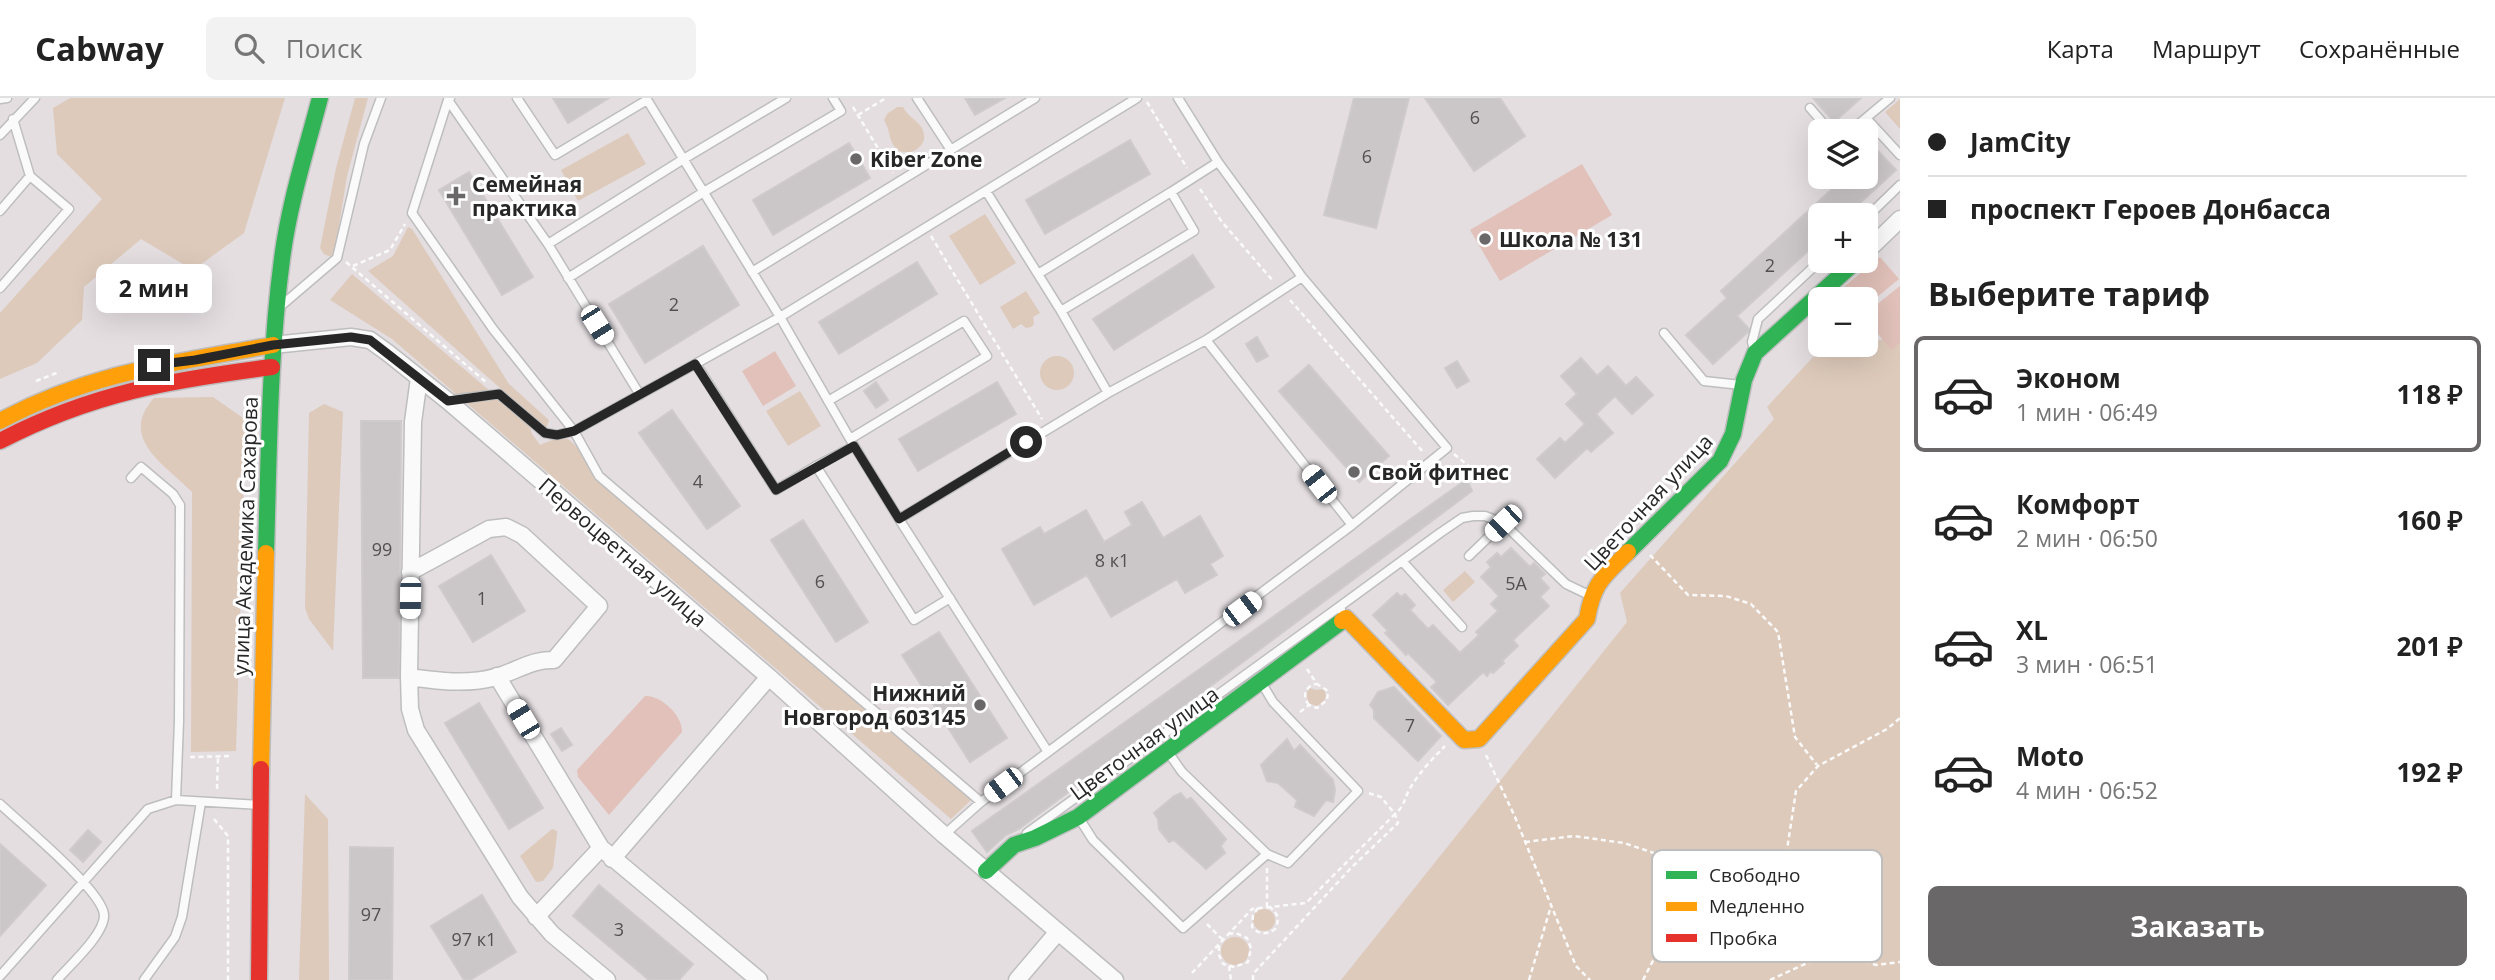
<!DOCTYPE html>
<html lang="ru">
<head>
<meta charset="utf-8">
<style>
	:root { --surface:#fff; --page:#f2f2f2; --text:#222; --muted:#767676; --line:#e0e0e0; --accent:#696768 }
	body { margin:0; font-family:"Open Sans",sans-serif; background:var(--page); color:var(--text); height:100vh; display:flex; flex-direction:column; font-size:26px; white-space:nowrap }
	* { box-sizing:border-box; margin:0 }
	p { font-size:23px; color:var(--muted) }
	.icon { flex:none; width:38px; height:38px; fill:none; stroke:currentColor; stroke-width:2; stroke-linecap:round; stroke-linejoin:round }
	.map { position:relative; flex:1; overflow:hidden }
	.drawer { display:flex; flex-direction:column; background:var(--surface); width:595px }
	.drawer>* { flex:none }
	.hud { display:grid; align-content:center; height:154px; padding:0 28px; background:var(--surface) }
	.buttons { position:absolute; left:1808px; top:21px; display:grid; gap:14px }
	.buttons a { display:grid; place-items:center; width:70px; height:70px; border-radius:10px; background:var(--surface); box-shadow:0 7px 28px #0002; font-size:35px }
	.end { position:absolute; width:32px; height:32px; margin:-16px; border:9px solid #272727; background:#fff; box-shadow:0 0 0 4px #fff }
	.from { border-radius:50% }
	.bubble { position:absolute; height:49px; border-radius:10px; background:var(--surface); box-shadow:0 7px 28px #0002; font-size:23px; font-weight:700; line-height:49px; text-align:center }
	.car { position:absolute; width:21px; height:42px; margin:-21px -10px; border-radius:9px; box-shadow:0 0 5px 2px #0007; background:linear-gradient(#fff 24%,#345 0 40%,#fff 0 76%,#345 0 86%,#fff 0) }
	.hud b { display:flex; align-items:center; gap:24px; height:66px; font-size:26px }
	.hud b+b { border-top:2px solid var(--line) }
	.hud i { width:18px; height:18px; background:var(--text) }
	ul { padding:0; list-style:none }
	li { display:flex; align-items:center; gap:21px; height:116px; margin:0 14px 10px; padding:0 14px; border:4px solid transparent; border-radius:10px }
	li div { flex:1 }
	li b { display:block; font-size:26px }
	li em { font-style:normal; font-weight:700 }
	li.on { border-color:var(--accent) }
	li>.icon { width:63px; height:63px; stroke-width:1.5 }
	h2 { padding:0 28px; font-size:32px; line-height:84px }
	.primary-button { display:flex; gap:14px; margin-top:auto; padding:14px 28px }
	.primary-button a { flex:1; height:80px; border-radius:10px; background:var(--accent); color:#fff; font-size:28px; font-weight:700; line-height:80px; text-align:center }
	header { display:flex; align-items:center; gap:42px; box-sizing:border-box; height:98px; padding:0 35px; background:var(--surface); border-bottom:2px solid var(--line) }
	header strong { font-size:33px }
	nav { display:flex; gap:38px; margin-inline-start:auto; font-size:24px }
	.search { width:490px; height:63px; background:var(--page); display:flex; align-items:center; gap:18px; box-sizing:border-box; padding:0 24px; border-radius:10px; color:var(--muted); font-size:26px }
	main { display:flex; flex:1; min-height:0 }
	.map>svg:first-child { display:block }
	.green { fill:#ddcabb }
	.pitch { fill:#e1c1b9 }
	.building { fill:#cbc6c8; stroke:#cfcacc; stroke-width:2 }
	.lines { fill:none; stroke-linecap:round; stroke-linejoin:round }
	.lane-casing { stroke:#bebebf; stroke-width:11 }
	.street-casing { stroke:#bebebf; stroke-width:19 }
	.fast-casing { stroke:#bebebf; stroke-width:19 }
	.slow-casing { stroke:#bebebf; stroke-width:19 }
	.jam-casing { stroke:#bebebf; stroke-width:19 }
	.path { stroke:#fbfafa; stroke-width:2.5; stroke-dasharray:5 3.5; stroke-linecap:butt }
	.lane { stroke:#fbfafa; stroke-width:8 }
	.street { stroke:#fbfafa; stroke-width:16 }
	.fast { stroke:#30b455; stroke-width:16 }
	.slow { stroke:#ff9f0a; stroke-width:16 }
	.jam { stroke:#e5322d; stroke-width:16 }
	.route { stroke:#272727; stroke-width:9 }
	.poi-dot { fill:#696768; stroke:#fff; stroke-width:2.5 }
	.labels { text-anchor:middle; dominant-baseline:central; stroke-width:6; stroke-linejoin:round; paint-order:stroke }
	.number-label { font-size:18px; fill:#525051 }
	.poi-label { font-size:21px; font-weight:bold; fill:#272727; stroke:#fff; text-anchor:start }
	.street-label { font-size:21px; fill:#272727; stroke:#fff }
	.key { fill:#fff; stroke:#bebebe; stroke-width:2 }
	.key-label { font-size:19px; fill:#272727 }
</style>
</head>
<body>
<header>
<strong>Cabway</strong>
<div class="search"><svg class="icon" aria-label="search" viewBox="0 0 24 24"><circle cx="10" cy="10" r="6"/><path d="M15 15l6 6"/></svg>Поиск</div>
<nav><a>Карта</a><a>Маршрут</a><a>Сохранённые</a></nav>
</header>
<main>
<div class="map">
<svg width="1900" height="882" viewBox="0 0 1900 882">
	<rect width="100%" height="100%" fill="#e4dee1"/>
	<path class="green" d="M70 0H285L244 135 193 172 141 141 84 189 82 222 37 265 0 281V215L102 101 57 56 53 10Z
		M355 0H368L347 78 336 146 331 159 324 156 320 150 336 70Z
		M1900 1V31L1885 14Z
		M897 9H903C910 23 926 24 924 42 919 53 911 56 899 53 888 45 891 33 884 22L887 16Z
		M628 35 646 66 578 103 561 72Z
		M985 116 1016 165 980 187 949 138Z
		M408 129 412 131 509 286 549 322 546 331 368 173 393 158Z
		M352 176 529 326 532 336 540 347C547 344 555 340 562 340 576 339 590 371 596 382L971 702 951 721 392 241 330 202Z
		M1026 193 1040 215 1033 219 1034 226 1031 229 1026 230 1021 226 1013 231 1000 209Z
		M1900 237V882H1341L1627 524 1620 495 1774 321 1767 309 1813 259Z
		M1040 275a17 17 0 1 1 34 0a17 17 0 1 1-34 0Z
		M800 293 821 328 788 348 766 313Z
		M213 299 246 322 236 653 191 654 192 394C164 366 118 340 154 300Z
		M324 306 343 314 333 553 309 521 305 510 309 315Z
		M1465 473 1475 484 1453 504 1443 492Z
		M1310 590 1316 592 1324 591 1326 598 1323 605 1316 608 1309 605 1306 596Z
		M305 696 328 721 329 882H299Z
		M552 731 557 733V736L553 770 543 783 536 784 520 758Z
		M1253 822a11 11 0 1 1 22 0a11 11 0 1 1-22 0Z
		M1221 853a14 14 0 1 1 28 0a14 14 0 1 1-28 0Z"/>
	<path class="pitch" d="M1582 66 1612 117 1500 183 1470 132Z
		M1880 159 1899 181 1866 208V201H1829Z
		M1900 188V245L1891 252 1866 221V215Z
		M775 253 796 288 763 308 742 273Z
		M645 598C661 597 683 618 682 634L609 717 578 679 577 672Z"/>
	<path class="building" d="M553 0H609L568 25Z
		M965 0H1005L975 17Z
		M1354 0H1409L1376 130 1324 117Z
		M1425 0H1500L1525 38 1474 73Z
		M1813 0H1861L1834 24Z
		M1130 42 1150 76 1045 136 1026 102Z
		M849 45 870 80 773 137 753 102Z
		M1876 51 1896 72 1847 117H1820V142L1737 218 1749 231 1748 234 1713 266 1686 237 1727 200 1721 193 1845 79H1866V60Z
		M469 74 533 179 502 197 439 92Z
		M703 148 739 207 645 265 609 206Z
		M1193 157 1214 189 1114 252 1093 221Z
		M917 164 937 196 839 256 819 224Z
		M1257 239 1268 258 1257 264 1246 246Z
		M1581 260 1597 278 1608 268 1626 288 1636 279 1653 297 1632 316 1615 298 1596 316 1613 335 1591 354 1587 350 1555 380 1537 361 1560 340 1565 345 1585 326 1566 306 1577 296 1561 278Z
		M1457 263 1469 283 1457 290 1445 270Z
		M1309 267 1389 358 1359 384 1279 293Z
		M876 284 888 302 876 310 864 293Z
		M997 284 1016 316 918 373 899 341Z
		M672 312 740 408 707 431 639 335Z
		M361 323H401L399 580H363Z
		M1467 381 1472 393 1019 731 1006 737 987 754 972 733Z
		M1142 404 1163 440 1200 418 1223 458 1210 466 1217 477 1185 495 1177 481 1111 519 1087 477 1034 507 1002 451 1040 429 1044 436 1086 412 1104 444 1132 427 1125 414Z
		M803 422 868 524 836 544 771 442Z
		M1511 450 1530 469 1534 465 1545 476 1540 480 1549 490 1540 499 1549 508 1513 542 1518 548 1502 563 1504 565 1493 575 1491 573 1487 578 1483 574 1448 607 1431 589 1437 584 1408 555 1406 557 1385 535 1388 533 1373 517 1397 495 1401 499 1405 496 1415 507 1410 512 1428 531 1433 527 1460 555 1479 537 1476 534 1498 513 1491 506 1499 498 1481 479 1491 469 1487 464 1497 455 1501 459Z
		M491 457 525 513 473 544 439 488Z
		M939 534 1007 640 970 664 902 557Z
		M1394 589 1441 638 1418 663 1374 620V612L1370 607 1378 594Z
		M479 605 543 710 509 731 445 625Z
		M561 630 572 647 562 653 551 636Z
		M1287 641 1294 653 1300 647 1333 682 1335 692 1333 704 1326 702 1314 718 1295 709 1297 702 1278 685 1267 683 1261 667Z
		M1181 695 1186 702 1191 700 1226 741 1221 748 1225 755 1206 771 1174 742 1169 744 1159 731 1158 721 1154 715 1174 698Z
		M88 732 101 744 83 764 70 752Z
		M0 746 46 787 0 838Z
		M350 749 393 750 392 882H349Z
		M599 787 693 866 679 882H649L573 818Z
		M482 797 516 854 470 882H464L431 828Z"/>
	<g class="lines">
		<g class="lane-casing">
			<path id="lane" d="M450 0 448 2 548 146 640 297
				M517 0 555 57 647 2
				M646 0 780 219 850 341 987 258 964 223 828 303
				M917 0 951 52
				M1178 0 1218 64 1302 179 1447 350 1352 427 1206 242
				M1890 0 1866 20 1900 57
				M0 1 7 0
				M448 2 412 115 493 231 574 333 599 378 981 704
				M1810 10 1830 33
				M1850 33 1866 20
				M0 37 35 0
				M986 93 1061 213 1108 295
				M0 113 30 78
				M1866 120 1900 87
				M548 146 682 62 786 0
				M752 174 1035 0
				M1038 176 1171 94
				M568 180 702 95 841 13 833 0
				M0 190 69 111 30 78 13 21
				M282 207 337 160 364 46 381 0
				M1061 213 1194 133 1171 94 1218 64
				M1664 235 1704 283 1741 287
				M1755 254 1752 244 1758 221 1820 163
				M696 266 776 392 816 368 914 522 950 500
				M449 302 499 296 545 335 557 337 574 333 780 219 1137 0
				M850 341 899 421 1108 295 1206 242 1302 179
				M816 368 854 348
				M131 380 141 369 173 396 180 407 179 623 176 702
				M899 421 1048 654 1352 427
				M1469 458 1503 425
				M1402 463 1462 529
				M1341 512 1339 509 1440 435 1462 420 1473 418H1485L1503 425 1566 486 1591 498
				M1168 654 1182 674 1267 756 1288 765 1358 693 1273 604 1261 584
				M0 706C21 726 103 793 104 817 105 836 69 868 57 882
				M1079 720 1093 742 1183 830 1267 756
				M1027 735 1339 509
				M944 737 981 704 1048 654
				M0 878 148 711 176 702 260 707
				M144 882 175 839 182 819 201 704"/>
		</g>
		<g class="street-casing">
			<path id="street" d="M1866 154 1900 121
				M273 247 351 239 370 242 388 255 448 303 769 579 944 737 1115 882
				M419 280 413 324 409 579 410 611 416 632 520 799 552 836 607 882
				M497 578 601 750 759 882
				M409 579C438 583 467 587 496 579 517 573 532 561 554 562L599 508 522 437 506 429 489 431 410 474
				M612 761 769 579
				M536 819 601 750
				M1017 882 1057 835"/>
		</g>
		<g class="fast-casing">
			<path id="fast" d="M1628 454 1720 363 1733 336 1744 282 1755 255 1856 163
				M266 455C269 357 269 259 282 161 289 106 306 53 320 0
				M986 773 1014 747 1035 740 1078 719 1342 523"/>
		</g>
		<g class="slow-casing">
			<path id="slow" d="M0 323C91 274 174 265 273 247
				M1342 523 1346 520 1464 642 1479 641 1587 521C1593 485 1603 479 1628 454
				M261 671 266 455"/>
		</g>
		<g class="jam-casing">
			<path id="jam" d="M0 343C92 295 171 282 272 269
				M259 882 261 671"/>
		</g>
		<path class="path" d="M1147 4 1187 70
			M853 9 893 75
			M858 17 886 0
			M1200 91 1222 124 1274 184
			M931 138 1042 321
			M346 164 487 285
			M353 168 390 152 405 126
			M1290 202 1424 355
			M36 283 59 274
			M1454 356 1487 383
			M1650 457 1688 497 1726 498 1751 506 1778 534 1795 639 1817 667
			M1309 607C1302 598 1305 588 1316 586
			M1300 614 1309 607 1317 610 1327 602 1328 593 1317 586 1307 571
			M1486 657 1515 719 1576 868 1590 882
			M190 659 232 658
			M217 691 218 659
			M214 721 228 738V882
			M1525 744 1574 738 1624 745 1672 761 1706 777 1731 807
			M1786 758 1838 851 1876 867 1900 864
			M1267 809V770
			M1258 810 1253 817 1252 829C1259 837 1267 837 1275 831 1280 821 1278 816 1270 809
			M1207 826 1222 841
			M1219 848V857L1223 866 1234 869 1248 864 1251 850 1247 840 1236 835 1228 836
			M1229 868 1231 882
			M1192 875 1252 811 1306 805 1395 716 1381 699 1368 695
			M1253 882V876L1350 771 1398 725 1395 716C1405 707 1403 704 1409 692 1418 676 1432 661 1445 648
			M1529 882 1551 808
			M1643 882 1659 851 1703 819 1731 807 1786 758 1796 693 1818 668 1887 631 1900 620
			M1770 882 1838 851"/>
		<use href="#lane" class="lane"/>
		<use href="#street" class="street"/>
		<use href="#fast" class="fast"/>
		<use href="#slow" class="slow"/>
		<use href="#jam" class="jam"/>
	</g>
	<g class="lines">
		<path class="route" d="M154 267 195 262 273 247 351 239 370 242 448 303 499 296 545 335 557 337 574 333 695 266 776 392 854 348 899 421 1026 344"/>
	</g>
	<g class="poi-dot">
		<circle cx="856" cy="61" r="7"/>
		<path d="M452.5 87.5h7v7h7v7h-7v7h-7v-7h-7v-7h7z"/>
		<circle cx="1485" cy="141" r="7"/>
		<circle cx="1354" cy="374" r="7"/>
		<circle cx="980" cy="607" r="7"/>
	</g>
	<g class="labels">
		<g class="number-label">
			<text x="1475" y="19">6</text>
			<text x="1367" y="58">6</text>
			<text x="1770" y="167">2</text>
			<text x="674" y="206">2</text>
			<text x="698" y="383">4</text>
			<text x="382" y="451">99</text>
			<text x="1112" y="462">8 к1</text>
			<text x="820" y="483">6</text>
			<text x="1516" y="485">5А</text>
			<text x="482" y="500">1</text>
			<text x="1410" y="627">7</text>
			<text x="371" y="816">97</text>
			<text x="619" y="831">3</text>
			<text x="474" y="841">97 к1</text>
		</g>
		<g class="poi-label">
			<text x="870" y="61">Kiber Zone</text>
			<text x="472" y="86">Семейная<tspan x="472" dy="24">практика</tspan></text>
			<text x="1499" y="141">Школа № 131</text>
			<text x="1368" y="374">Свой фитнес</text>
			<text x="966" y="595" text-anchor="end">Нижний<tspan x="966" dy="24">Новгород 603145</tspan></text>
		</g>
		<g class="street-label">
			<text transform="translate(1648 404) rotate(-47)">Цветочная улица</text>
			<text transform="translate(245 438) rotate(-88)">улица Академика Сахарова</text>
			<text transform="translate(623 454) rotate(41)">Первоцветная улица</text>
			<text transform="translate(1144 645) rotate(-36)">Цветочная улица</text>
		</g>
	</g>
	<rect x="1652" y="752" width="230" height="112" rx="10" class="key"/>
	<rect x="1666" y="773" width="31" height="8" fill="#30b455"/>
	<rect x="1666" y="804" width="31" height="9" fill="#ff9f0a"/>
	<rect x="1666" y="836" width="31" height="8" fill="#e5322d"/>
	<g class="key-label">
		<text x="1709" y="784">Свободно</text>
		<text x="1709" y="815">Медленно</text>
		<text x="1709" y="847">Пробка</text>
	</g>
</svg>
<div class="buttons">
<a><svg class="icon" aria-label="layers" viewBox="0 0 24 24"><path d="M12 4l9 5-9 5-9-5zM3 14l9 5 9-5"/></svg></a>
<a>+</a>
<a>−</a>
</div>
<i class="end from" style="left:1026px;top:344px"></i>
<i class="end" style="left:154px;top:267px"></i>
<div class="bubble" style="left:96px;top:166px;width:116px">2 мин</div>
<i class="car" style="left:597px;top:227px;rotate:148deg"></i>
<i class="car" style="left:1319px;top:386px;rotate:322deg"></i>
<i class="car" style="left:1503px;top:425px;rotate:226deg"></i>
<i class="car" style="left:410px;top:500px;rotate:181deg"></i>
<i class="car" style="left:1242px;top:511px;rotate:53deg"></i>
<i class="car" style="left:523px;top:621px;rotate:329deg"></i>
<i class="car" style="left:1003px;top:687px;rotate:233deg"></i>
</div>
<section class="drawer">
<div class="hud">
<b><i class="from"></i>JamCity</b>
<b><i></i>проспект Героев Донбасса</b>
</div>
<h2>Выберите тариф</h2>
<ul>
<li class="on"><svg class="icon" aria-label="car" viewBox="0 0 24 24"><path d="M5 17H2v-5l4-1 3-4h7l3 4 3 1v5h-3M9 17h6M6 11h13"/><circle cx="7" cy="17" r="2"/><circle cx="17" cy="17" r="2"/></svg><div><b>Эконом</b><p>1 мин · 06:49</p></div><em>118 ₽</em></li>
<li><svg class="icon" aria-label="car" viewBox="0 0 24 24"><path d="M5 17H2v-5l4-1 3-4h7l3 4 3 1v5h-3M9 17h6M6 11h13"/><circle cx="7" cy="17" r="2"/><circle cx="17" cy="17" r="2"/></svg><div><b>Комфорт</b><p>2 мин · 06:50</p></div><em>160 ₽</em></li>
<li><svg class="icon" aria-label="car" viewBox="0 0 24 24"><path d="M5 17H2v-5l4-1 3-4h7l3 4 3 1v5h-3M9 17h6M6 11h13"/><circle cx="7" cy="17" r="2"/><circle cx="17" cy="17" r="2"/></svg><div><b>XL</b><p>3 мин · 06:51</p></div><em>201 ₽</em></li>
<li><svg class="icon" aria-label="car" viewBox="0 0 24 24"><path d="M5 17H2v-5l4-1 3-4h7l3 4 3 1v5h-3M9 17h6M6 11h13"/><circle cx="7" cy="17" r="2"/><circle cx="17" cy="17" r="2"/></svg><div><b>Moto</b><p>4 мин · 06:52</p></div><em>192 ₽</em></li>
</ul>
<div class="primary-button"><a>Заказать</a></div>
</section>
</main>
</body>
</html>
